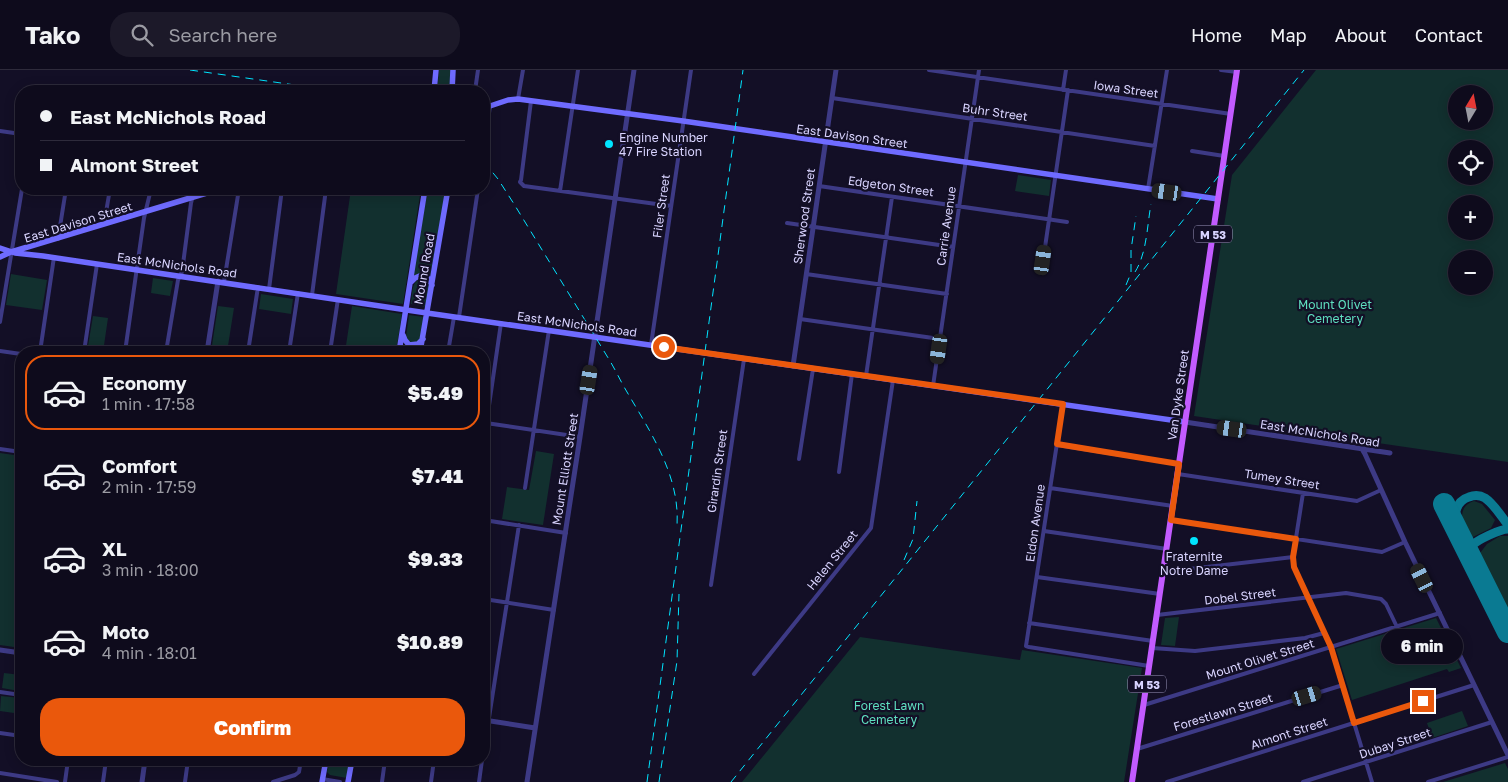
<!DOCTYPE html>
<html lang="en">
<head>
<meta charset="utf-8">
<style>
	:root { --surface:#0e0b1c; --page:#1c1929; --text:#f1f3f6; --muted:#9b9ba3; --line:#2e2b3b; --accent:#ea580c }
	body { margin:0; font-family:"Golos Text",sans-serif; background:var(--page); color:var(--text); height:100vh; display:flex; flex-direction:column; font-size:19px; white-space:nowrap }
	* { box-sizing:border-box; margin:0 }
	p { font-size:16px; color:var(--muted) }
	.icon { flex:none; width:28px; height:28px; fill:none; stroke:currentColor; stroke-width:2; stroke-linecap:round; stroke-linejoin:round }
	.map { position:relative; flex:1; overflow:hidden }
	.details { position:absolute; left:15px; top:276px; width:475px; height:420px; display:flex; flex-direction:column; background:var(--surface); border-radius:20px; box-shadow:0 2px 12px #0003,0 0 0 1px var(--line) }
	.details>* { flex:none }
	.hud { position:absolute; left:15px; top:15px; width:475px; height:110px; border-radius:20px; box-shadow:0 2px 12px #0003,0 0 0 1px var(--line); display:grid; align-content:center; height:110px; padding:0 25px; background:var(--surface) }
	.needle { width:32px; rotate:10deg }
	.buttons { position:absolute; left:1448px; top:15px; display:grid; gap:10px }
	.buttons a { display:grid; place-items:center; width:45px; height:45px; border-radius:50%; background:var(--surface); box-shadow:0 2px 12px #0003,0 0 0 1px var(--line); font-size:25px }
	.end { position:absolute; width:22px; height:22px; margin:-11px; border:6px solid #ea580c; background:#fff; box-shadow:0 0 0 2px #fff }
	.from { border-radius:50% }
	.bubble { position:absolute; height:35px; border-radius:18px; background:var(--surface); box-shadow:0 2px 12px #0003,0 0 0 1px var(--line); font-size:16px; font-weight:800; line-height:35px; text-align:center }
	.car { position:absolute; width:15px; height:30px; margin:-15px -8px; border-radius:6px; box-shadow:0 0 4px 1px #0007; background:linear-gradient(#222 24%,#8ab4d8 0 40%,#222 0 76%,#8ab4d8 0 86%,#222 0) }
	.hud b { display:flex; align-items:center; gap:18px; height:48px; font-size:19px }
	.hud b+b { border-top:1px solid var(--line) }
	.hud i { width:12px; height:12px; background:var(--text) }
	ul { padding:9px 0 0; list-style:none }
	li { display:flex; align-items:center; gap:15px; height:75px; margin:0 10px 8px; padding:0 15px; border:2px solid transparent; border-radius:20px }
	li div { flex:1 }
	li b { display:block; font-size:19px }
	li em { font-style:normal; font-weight:800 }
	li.active { border-color:var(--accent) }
	li>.icon { width:45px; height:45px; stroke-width:1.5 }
	.primary-button { display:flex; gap:10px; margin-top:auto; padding:10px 25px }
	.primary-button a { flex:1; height:58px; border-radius:20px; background:var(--accent); color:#fff; font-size:20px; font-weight:800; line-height:58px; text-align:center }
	header { display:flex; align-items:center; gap:30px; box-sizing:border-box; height:70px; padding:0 25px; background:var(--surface); border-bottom:1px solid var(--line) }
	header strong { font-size:24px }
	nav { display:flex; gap:28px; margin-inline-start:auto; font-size:18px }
	.search { width:350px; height:45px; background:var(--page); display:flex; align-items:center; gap:12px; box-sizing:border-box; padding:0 18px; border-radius:20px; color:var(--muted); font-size:19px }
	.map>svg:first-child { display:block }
	.green { fill:#12302f; fill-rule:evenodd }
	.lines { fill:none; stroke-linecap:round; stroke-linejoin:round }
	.taxiway { stroke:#0a7a92; stroke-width:9 }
	.runway { stroke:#0a7a92; stroke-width:22 }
	.minor { stroke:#3d3a85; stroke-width:4 }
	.tertiary { stroke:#3d3a85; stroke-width:5 }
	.secondary { stroke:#6f6bff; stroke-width:5.5 }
	.primary { stroke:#c25bff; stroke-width:6 }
	.rail { stroke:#00e5ff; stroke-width:1; stroke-dasharray:8 6; stroke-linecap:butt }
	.route { stroke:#ea580c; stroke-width:6 }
	.poi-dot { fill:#00e5ff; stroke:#130f26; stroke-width:2 }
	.labels { text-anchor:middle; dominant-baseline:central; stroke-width:4.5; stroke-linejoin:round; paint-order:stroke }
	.shield { fill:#130f26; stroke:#9e99be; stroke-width:1 }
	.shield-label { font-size:11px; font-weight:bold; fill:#d9d4ff }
	.street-label { font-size:12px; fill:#d9d4ff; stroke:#130f26 }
	.poi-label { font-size:12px; fill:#d9d4ff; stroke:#130f26; text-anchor:start }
	.park-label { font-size:12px; fill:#5fe0c0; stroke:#130f26 }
</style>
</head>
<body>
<header>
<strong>Tako</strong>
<div class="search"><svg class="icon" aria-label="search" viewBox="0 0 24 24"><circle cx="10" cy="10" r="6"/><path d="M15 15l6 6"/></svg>Search here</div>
<nav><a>Home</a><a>Map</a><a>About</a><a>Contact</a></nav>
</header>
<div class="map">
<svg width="1508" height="712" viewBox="0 0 1508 712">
	<rect width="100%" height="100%" fill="#130f26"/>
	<path class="green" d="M439 0H451L450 21H437Z
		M1316 0H1508V392L1194 346 1232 105ZM1456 24H1484V51H1456ZM1456 79H1484V106H1456ZM1456 134H1484V161H1456ZM1456 189H1484V216H1456Z
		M1018 105 1051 110 1049 126 1015 121Z
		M351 119H421L403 234 336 224Z
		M428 119H446L430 207 414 205 413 204Z
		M11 204 47 210 42 240 6 235Z
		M153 208 173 211 170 226 151 223Z
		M420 208H423L430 213 426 237 411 234C412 225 411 213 420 208Z
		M261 224 293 229 291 244 259 239Z
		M218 236 234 238 227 282H211Z
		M352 236 402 244 396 282H345Z
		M409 245 424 247 420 271 411 274 406 267Z
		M93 246 108 248 103 282H87Z
		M536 381 554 384 543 455 502 449 507 417 529 420Z
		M0 383 21 386V578L0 575Z
		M1474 431 1482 434 1495 450 1491 458 1469 469C1463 457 1455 437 1474 431Z
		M1500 466H1508V546L1483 496 1480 483 1487 474Z
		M1179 547 1175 576 1161 575 1165 548Z
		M1436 548 1461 598 1449 602 1447 599 1352 630 1336 579Z
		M860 567 1020 590 1022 580 1142 598 1124 712H742Z
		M4 603 21 605 19 621 2 618Z
		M1 626 21 628V644L0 641Z
		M1462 641 1468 656 1432 668 1427 653Z
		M329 690H350L347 708 330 705 327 702Z
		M1505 693 1508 699V712H1443Z"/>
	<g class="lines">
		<path class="taxiway" d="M1457 459C1453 447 1455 431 1469 427 1474 425 1480 425 1485 428 1494 434 1501 446 1508 455
			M1470 487C1470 483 1469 479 1472 476 1476 470 1501 459 1508 459"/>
		<path class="runway" d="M1444 434 1508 562"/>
		<path class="minor" d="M929 0 1231 44
			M1221 0 1237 2
			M1063 20 1066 0
			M37 21 38 17
			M475 21 478 0
			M832 28 1155 76
			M518 29 523 0
			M531 31 521 110 520 112 524 116 671 136
			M0 61 21 64
			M484 79 490 36
			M1192 81 1224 86
			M819 116 1067 152
			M1148 119 1167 0
			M560 121 578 0
			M787 153 953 177
			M104 154 110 119
			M58 169 66 119
			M1043 191 1068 20
			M806 204 947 224
			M224 212 239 119
			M269 219 282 119
			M312 225 326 119
			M459 247 478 119
			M800 249 940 269
			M0 252 22 119
			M651 275 691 0
			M0 281 21 284
			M40 282 54 187
			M84 282 97 194
			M125 282 144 148 151 119
			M166 282 178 210 182 202 191 133 195 119
			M248 282 258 217
			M289 282 298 223
			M330 282 338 229
			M448 282 454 247
			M866 306 892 127
			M933 316 979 0
			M1063 334 1026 576 1029 577 1149 596
			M486 353 580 367
			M484 370 501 253
			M1057 375 1179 394
			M0 379 21 382
			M799 389 813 299
			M839 402 852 304
			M1178 404 1357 431 1381 420
			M525 418 549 260
			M1050 418 1173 436
			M1303 423 1293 487 1294 497 1331 577 1372 712
			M484 450 566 463
			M1171 450 1382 482 1405 472
			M1044 461 1167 479
			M1163 502 1293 487
			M1037 507 1160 524
			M711 515 744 289
			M484 529 554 540
			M1157 545 1346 523 1381 529 1386 534 1397 557
			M1029 553 1153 571
			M1152 578 1195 581 1305 568 1324 563
			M754 604 871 458 893 310
			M0 622 21 625
			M1144 635 1440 543
			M0 663 21 666
			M1137 679 1343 615
			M484 680 519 455
			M0 703 57 712
			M322 709 340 712
			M65 712 68 690
			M103 712 106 690
			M185 712 188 690
			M273 712 295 705 299 702 301 690
			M382 712 385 690
			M431 712 434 690
			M479 712 482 690
			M1167 712 1474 615
			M1303 712 1492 652
			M1428 712 1508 687"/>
		<path class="tertiary" d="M207 282 218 211
			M793 296 836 0
			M1185 352 1390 383
			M1362 379 1365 384 1405 472 1508 685
			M0 580 21 583
			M484 650 535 658
			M142 712 145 690
			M527 712 580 367 634 0"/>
		<path class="secondary" d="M434 21 436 0
			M452 21 453 0
			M484 38 508 30 518 29 683 51 1218 129
			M0 178 15 183 43 186 427 243 1185 352
			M0 187 11 182 220 119
			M411 212 415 208 422 205 428 208 432 215
			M403 265 405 270 409 275 418 274 423 269
			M399 282 425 119
			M420 282 448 119
			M322 712 326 690
			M348 712 352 690"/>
		<path class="primary" d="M1132 712 1237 0"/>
		<path class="rail" d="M190 0 337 21
			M484 92 498 109 514 134 610 291C616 301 621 312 627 322 651 363 680 406 677 455
			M1135 202C1147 183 1147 156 1151 134
			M1126 215 1131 203V180L1136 146
			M904 490 913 469 917 431
			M647 712 743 0
			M659 712 677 591 679 524
			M731 712 1304 0"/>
	</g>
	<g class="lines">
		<path class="route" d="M664 277 1063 334 1057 374 1179 394 1171 450 1296 469 1293 487 1294 497 1331 577 1354 653 1423 631"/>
	</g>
	<g class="poi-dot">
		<circle cx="609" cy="74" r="5"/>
		<circle cx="1194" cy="471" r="5"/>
	</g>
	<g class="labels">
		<g class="shield">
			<rect x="1194" y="155.5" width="38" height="17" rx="4"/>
			<rect x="1128" y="605.5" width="38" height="17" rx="4"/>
		</g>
		<g class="shield-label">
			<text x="1213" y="164">M 53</text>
			<text x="1147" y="614">M 53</text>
		</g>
		<g class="street-label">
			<text transform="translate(1126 19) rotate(8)">Iowa Street</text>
			<text transform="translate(995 42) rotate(8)">Buhr Street</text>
			<text transform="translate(852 66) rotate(8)">East Davison Street</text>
			<text transform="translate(891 116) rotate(8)">Edgeton Street</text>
			<text transform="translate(661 136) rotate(-82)">Filer Street</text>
			<text transform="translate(804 146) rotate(-82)">Sherwood Street</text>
			<text transform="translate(78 152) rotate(-17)">East Davison Street</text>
			<text transform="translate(946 156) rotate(-82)">Carrie Avenue</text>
			<text transform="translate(177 195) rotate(8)">East McNichols Road</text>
			<text transform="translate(424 199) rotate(-80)">Mound Road</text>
			<text transform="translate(577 254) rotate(8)">East McNichols Road</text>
			<text transform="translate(1178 325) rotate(-82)">Van Dyke Street</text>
			<text transform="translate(1320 363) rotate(9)">East McNichols Road</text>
			<text transform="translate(565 399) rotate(-81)">Mount Elliott Street</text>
			<text transform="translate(717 401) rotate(-82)">Girardin Street</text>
			<text transform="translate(1282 409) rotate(9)">Tumey Street</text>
			<text transform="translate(1035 453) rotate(-82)">Eldon Avenue</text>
			<text transform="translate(832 490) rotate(-51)">Helen Street</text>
			<text transform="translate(1240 526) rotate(-7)">Dobel Street</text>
			<text transform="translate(1260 589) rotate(-17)">Mount Olivet Street</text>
			<text transform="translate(1223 642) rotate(-17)">Forestlawn Street</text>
			<text transform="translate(1289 663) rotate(-18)">Almont Street</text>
			<text transform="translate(1395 673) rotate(-18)">Dubay Street</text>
		</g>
		<g class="poi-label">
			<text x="619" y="67">Engine Number<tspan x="619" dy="14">47 Fire Station</tspan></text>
			<text x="1194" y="486" text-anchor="middle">Fraternite<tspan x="1194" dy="14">Notre Dame</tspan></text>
		</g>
		<g class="park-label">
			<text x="1335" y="234">Mount Olivet<tspan x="1335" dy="14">Cemetery</tspan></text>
			<text x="889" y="635">Forest Lawn<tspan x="889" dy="14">Cemetery</tspan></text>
		</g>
	</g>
</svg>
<div class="buttons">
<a><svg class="needle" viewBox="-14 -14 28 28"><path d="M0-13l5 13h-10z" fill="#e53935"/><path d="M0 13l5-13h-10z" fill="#9b9ba3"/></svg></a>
<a><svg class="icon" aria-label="locate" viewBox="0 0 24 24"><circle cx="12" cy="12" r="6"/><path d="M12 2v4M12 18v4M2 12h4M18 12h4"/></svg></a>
<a>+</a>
<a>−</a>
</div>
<i class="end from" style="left:664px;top:277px"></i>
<i class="end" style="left:1423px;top:631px"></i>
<div class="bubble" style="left:1381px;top:559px;width:82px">6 min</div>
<i class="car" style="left:1167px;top:122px;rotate:278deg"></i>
<i class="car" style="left:1043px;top:190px;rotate:8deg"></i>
<i class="car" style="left:939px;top:279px;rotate:188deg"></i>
<i class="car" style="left:589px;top:310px;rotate:9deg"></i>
<i class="car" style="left:1232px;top:359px;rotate:278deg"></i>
<i class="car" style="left:1422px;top:508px;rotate:334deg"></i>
<i class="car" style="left:1307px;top:626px;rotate:73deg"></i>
<div class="hud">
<b><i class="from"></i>East McNichols Road</b>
<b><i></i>Almont Street</b>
</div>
<section class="details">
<ul>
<li class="active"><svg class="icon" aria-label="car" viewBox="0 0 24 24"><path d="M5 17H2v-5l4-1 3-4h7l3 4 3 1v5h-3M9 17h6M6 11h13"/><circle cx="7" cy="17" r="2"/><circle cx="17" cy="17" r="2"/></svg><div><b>Economy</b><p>1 min · 17:58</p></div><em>$5.49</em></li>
<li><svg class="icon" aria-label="car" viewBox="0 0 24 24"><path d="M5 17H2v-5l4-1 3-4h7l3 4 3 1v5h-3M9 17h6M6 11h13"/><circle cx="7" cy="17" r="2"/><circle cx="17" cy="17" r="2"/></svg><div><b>Comfort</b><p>2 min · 17:59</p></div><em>$7.41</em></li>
<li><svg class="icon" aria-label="car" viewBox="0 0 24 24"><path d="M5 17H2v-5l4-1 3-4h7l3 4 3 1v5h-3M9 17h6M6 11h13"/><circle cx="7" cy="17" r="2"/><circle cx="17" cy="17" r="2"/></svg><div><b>XL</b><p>3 min · 18:00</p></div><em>$9.33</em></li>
<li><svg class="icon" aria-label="car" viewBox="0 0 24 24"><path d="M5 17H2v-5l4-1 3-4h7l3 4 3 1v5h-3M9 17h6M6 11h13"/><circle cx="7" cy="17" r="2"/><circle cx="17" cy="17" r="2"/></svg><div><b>Moto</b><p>4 min · 18:01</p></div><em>$10.89</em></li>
</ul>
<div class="primary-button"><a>Confirm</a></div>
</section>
</div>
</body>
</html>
